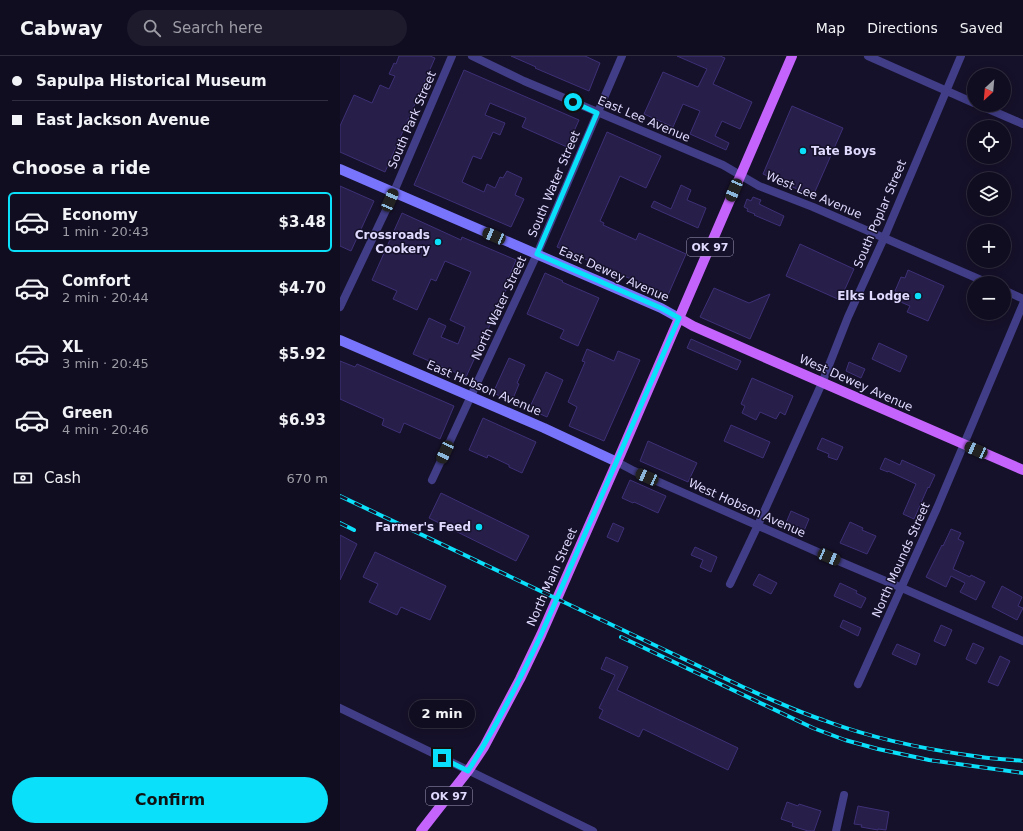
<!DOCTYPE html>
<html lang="en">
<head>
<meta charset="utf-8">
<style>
	:root { --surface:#100d20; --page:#1e1b2d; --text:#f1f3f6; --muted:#9c9ca5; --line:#302d3e; --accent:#0be0fa }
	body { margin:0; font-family:"DejaVu Sans",sans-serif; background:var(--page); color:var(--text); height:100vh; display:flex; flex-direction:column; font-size:15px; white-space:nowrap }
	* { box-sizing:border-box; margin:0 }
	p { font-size:13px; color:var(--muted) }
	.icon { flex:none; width:22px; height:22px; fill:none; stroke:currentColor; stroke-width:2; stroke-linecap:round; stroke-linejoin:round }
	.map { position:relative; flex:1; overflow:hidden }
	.drawer { display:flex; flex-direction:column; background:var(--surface); width:340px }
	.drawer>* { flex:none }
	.top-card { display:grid; align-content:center; height:88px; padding:0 12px; background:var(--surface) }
	.needle { width:26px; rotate:206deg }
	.fabs { position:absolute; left:627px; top:12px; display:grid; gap:8px }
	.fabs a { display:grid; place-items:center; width:44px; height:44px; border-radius:50%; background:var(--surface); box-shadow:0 2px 10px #0003,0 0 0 1px var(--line); font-size:20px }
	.end { position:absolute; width:18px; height:18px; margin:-9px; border:5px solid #0be0fa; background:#111; box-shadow:0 0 0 2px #111 }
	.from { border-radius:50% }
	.bubble { position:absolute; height:28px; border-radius:14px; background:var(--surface); box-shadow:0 2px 10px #0003,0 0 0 1px var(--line); font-size:13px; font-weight:700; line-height:28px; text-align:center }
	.car { position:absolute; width:12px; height:24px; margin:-12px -6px; border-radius:5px; box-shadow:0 0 3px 1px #0007; background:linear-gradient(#222 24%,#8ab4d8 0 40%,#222 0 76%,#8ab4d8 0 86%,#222 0) }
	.top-card b { display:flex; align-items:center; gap:14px; height:38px; font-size:15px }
	.top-card b+b { border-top:1px solid var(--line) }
	.top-card i { width:10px; height:10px; background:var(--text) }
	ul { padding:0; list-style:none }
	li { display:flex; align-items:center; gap:12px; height:60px; margin:0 8px 6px; padding:0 4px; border:2px solid transparent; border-radius:6px }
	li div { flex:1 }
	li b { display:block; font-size:15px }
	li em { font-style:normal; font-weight:700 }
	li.on { border-color:var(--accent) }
	li>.icon { width:36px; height:36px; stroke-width:1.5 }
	h2 { padding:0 12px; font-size:18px; line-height:48px }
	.pay { display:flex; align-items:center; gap:10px; height:44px; padding:0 12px; font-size:15px }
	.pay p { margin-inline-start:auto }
	.primary-button { display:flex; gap:8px; margin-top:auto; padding:8px 12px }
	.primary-button a { flex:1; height:46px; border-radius:24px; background:var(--accent); color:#111; font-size:16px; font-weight:700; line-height:46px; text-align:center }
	header { display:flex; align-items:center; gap:24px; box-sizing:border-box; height:56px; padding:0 20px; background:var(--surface); border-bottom:1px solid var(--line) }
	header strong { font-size:19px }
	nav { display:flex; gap:22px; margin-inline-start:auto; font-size:14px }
	.search { width:280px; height:36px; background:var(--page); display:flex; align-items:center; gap:10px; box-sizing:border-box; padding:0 14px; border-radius:22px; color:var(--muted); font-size:15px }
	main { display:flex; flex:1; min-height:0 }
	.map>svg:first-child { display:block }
	.building { fill:#271e4a; stroke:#3e3076 }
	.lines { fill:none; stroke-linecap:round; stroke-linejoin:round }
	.street { stroke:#413d87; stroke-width:8 }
	.secondary { stroke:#7874fc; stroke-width:10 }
	.primary { stroke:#c464fc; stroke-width:10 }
	.rail-casing { stroke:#0be0fa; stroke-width:4 }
	.rail { stroke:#16112a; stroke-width:2.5; stroke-dasharray:8; stroke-linecap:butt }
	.route { stroke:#0be0fa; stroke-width:5 }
	.poi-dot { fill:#0be0fa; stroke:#16112a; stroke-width:1.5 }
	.labels { text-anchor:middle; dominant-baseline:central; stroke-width:3; stroke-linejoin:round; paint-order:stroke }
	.shield { fill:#16112a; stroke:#a39ebe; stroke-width:1 }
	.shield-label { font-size:11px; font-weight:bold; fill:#dfdafe }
	.street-label { font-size:12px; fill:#dfdafe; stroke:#16112a }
	.poi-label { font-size:12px; font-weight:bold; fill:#dfdafe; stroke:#16112a; text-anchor:end }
</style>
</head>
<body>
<header>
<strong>Cabway</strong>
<div class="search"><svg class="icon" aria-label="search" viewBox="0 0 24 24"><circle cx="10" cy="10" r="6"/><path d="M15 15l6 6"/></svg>Search here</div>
<nav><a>Map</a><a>Directions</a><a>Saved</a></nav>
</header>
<main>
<section class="drawer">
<div class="top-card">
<b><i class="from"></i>Sapulpa Historical Museum</b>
<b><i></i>East Jackson Avenue</b>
</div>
<h2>Choose a ride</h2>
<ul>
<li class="on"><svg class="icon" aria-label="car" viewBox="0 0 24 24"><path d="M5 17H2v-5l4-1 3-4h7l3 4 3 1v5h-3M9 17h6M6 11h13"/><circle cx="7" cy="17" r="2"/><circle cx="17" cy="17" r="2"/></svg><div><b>Economy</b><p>1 min · 20:43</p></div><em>$3.48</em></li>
<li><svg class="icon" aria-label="car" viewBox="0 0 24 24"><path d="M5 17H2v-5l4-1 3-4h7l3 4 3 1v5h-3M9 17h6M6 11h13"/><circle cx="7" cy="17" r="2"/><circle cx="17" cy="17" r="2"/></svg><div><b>Comfort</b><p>2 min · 20:44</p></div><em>$4.70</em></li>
<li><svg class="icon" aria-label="car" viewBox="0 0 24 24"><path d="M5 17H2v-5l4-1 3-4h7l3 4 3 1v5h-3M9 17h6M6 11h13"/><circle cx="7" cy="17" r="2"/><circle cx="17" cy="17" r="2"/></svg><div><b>XL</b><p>3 min · 20:45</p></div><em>$5.92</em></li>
<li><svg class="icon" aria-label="car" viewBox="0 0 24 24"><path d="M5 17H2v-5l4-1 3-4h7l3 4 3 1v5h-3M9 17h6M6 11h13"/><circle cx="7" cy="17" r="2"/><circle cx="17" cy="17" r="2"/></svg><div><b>Green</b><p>4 min · 20:46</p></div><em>$6.93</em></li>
</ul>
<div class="pay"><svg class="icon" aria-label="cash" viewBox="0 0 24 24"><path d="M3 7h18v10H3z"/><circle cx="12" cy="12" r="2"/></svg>Cash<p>670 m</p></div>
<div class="primary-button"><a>Confirm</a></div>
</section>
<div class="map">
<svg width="683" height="775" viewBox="0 0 683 775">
	<rect width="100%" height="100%" fill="#16112a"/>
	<path class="building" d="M59 0H90L95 2 45 116 0 96V70L14 39 32 47 40 29 49 33 55 20 49 18 54 7 56 8Z
		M171 0H245L260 7 249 35 195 12 196 11Z
		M337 0H380L385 2 373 28 412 46 400 73 382 65 375 80 389 87 386 94 350 78 360 55 343 48 333 71 304 58 323 16 358 31 367 13Z
		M124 14 239 64 227 91 182 71 186 62 150 47 145 59 165 67 160 79 153 76 141 103 133 100 122 126 144 136 147 128 155 132 160 121 163 122 167 115 182 122 175 139 184 143 171 171 74 129Z
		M452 50 503 72 473 140 423 118Z
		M267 76 321 100 306 132 280 120 260 165 264 167 263 169 296 184 299 177 346 198 328 239 217 191Z
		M341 129 351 134 347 144 366 152 358 172 311 151 314 145 331 153Z
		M0 130 34 145 11 195 0 190Z
		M413 141 421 144 419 148 444 160 440 170 414 159 415 158 407 155 408 153 404 151 407 143 411 145Z
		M62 157 121 184 122 181 176 204 164 233 166 234 126 321 73 298 89 262 106 270 101 281 118 288 125 271 110 264 131 216 105 205 96 225 91 223 77 254 53 243 57 235 32 224Z
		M460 188 514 213 500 244 446 220Z
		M568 214 604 230 588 265 567 256 570 250 556 244 559 237 555 235 561 221 565 222Z
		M205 217 223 225 222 226 259 242 238 290 220 282 224 274 187 258Z
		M374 232 409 247 430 238 410 283 360 261Z
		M351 283 401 305 397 314 347 292Z
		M539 287 567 300 560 316 532 303Z
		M247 293 274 305 278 295 300 304 264 385 229 370 237 351 228 346 245 306 242 305Z
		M169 302 185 309 177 327 179 328 172 345 153 337Z
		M0 305 15 311 17 308 114 350 100 383 64 367 60 377 42 369 44 363 0 343Z
		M509 306 525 313 521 322 506 315Z
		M206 316 223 324 207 361 189 353Z
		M412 322 453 340 445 359 440 356 436 363 420 356 416 364 402 357 405 350 401 348Z
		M143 362 196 386 182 417 169 411V409L148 399 147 402 129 394Z
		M391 369 430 386 423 402 384 385Z
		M482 382 503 391 497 404 488 401 489 398 477 393Z
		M308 385 357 407 348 426 300 405Z
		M545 402 560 409 562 404 595 419 589 432 588 431 574 463 563 458 576 428 548 415V416L540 413Z
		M290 424 326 440 318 457 294 446 293 447 282 442Z
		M101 437 189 480 176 505 89 462Z
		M451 455 469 463 464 475 446 467Z
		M510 466 523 472 522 474 536 480 527 498 500 487Z
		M273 467 284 472 278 486 267 481Z
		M611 473 621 477 618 483 624 486 613 513 630 521 631 519 645 526 636 544 620 536 625 527 611 520 606 531 586 521 602 489 603 490Z
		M0 479 17 488 0 524Z
		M355 491 377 501 371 516 360 511 363 504 351 499Z
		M35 496 106 530 90 564 61 551 57 559 29 546 38 528 23 521Z
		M419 518 437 527 431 538 413 529Z
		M500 527 517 535 516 537 526 542 521 552 494 540Z
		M662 530 682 541 678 550 683 552 677 564 652 551Z
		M503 564 521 572 518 580 500 571Z
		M601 569 612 574 605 590 594 585Z
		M633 587 644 592 636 608 626 603Z
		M557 588 580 598 576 609 552 598Z
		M660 600 670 605 658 630 648 626Z
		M266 601 288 611 277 634 398 692 388 714 303 673 299 681 259 662 263 654 259 652 275 619 261 613Z
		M447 746 458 750 459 748 481 755 474 775H468L452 770 453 767 441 763Z
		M518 750 549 756 546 774 538 773V774L521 771 522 769 514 768Z"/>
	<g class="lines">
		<path class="street" d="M132 0 184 25 383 109 419 130 473 151 648 227
			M528 0 634 47
			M639 49 683 68
			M664 234 683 243
			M0 251 47 152 112 0
			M277 406 294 415 489 501 562 532 683 585
			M92 424 197 198 282 0
			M390 528 418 469 482 327 508 261 544 182 621 0
			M518 628 597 452 683 248
			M0 652 253 775
			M496 775 504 739"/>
		<path class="secondary" d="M0 113 321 252 339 262
			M0 284 204 372 277 406"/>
		<path class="primary" d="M339 262 353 270 410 295 683 414
			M81 775 128 715 144 691 180 623 201 579 281 397 452 0"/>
		<g class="rail-casing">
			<path id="rail" d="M0 440 403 631C430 643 456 655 483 664 531 682 583 693 634 700 650 703 667 703 683 705
				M0 467 14 474
				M281 581 473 672 505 684 538 693 589 704 683 717"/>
		</g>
		<use href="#rail" class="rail"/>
	</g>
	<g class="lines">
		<path class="route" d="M102 702 128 715C156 671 179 626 201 579L339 262 321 252 197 198 257 57 233 46"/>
	</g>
	<g class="poi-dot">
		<circle cx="463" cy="95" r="4"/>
		<circle cx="98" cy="186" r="4"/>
		<circle cx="578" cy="240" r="4"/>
		<circle cx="139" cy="471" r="4"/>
	</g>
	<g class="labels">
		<g class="shield">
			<rect x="347" y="182" width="46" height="18" rx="3"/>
			<rect x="86" y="731" width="46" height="18" rx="3"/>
		</g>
		<g class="shield-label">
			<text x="370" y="191">OK 97</text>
			<text x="109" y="740">OK 97</text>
		</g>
		<g class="street-label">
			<text transform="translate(304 63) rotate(23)">East Lee Avenue</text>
			<text transform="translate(72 64) rotate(-67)">South Park Street</text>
			<text transform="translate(214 128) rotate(-67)">South Water Street</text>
			<text transform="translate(474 139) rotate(23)">West Lee Avenue</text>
			<text transform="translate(540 158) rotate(-67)">South Poplar Street</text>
			<text transform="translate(274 218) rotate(24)">East Dewey Avenue</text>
			<text transform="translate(159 252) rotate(-65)">North Water Street</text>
			<text transform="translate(516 327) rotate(24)">West Dewey Avenue</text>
			<text transform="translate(144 332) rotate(23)">East Hobson Avenue</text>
			<text transform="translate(407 452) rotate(24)">West Hobson Avenue</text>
			<text transform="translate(561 504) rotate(-66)">North Mounds Street</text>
			<text transform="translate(212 521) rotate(-66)">North Main Street</text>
		</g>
		<g class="poi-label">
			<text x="471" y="95" text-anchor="start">Tate Boys</text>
			<text x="90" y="179">Crossroads<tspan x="90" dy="14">Cookery</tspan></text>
			<text x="570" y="240">Elks Lodge</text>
			<text x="131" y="471">Farmer's Feed</text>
		</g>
	</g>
</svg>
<div class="fabs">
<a><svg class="needle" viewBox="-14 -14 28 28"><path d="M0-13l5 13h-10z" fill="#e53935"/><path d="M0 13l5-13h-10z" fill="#9c9ca5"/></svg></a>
<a><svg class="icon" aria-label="locate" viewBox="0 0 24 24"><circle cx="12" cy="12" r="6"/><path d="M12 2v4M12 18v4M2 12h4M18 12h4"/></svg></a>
<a><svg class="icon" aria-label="layers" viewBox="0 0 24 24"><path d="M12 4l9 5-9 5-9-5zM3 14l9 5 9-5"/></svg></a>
<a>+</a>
<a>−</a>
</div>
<i class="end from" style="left:233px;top:46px"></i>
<i class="end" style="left:102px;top:702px"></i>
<div class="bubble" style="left:69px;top:644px;width:66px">2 min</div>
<i class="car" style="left:394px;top:134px;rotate:203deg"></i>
<i class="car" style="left:50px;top:144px;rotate:23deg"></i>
<i class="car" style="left:154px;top:180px;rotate:293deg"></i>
<i class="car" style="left:636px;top:394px;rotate:294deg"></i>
<i class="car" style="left:105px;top:396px;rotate:205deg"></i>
<i class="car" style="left:307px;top:421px;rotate:294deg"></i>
<i class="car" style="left:489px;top:501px;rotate:113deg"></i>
</div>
</main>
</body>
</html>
